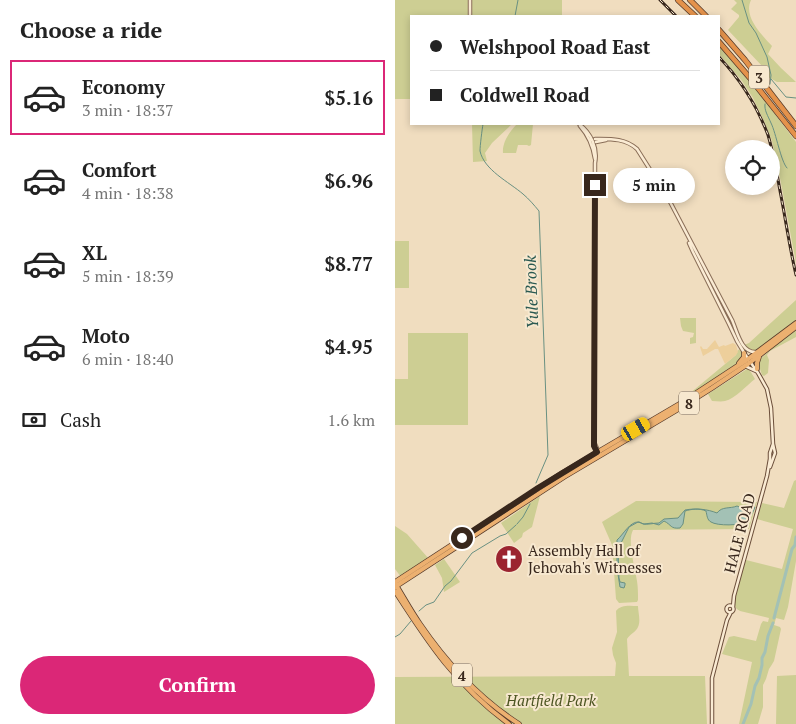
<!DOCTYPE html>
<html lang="en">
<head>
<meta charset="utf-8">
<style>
	:root { --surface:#fff; --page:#f6f6f6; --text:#222; --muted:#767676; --line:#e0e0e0; --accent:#db2777 }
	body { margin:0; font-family:"PT Serif",serif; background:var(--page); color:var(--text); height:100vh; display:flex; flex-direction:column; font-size:19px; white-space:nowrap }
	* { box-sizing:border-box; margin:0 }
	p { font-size:16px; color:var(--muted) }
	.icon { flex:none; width:28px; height:28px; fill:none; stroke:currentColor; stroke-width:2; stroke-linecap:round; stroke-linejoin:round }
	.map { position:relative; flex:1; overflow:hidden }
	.sheet { display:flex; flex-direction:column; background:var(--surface); width:395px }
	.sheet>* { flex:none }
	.hud { position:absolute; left:15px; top:15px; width:310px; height:110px; border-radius:0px; box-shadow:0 2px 8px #0003; display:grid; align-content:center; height:110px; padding:0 20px; background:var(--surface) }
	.buttons { position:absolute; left:330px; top:140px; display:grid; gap:10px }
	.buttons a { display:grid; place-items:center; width:55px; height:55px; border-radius:50%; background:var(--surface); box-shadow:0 2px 8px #0003; font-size:25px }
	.end { position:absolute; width:22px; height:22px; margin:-11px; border:6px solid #38271c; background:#fff; box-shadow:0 0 0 2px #fff }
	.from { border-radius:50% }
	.bubble { position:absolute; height:35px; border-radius:18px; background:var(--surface); box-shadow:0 2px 8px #0003; font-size:16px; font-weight:600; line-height:35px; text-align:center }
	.car { position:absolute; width:15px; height:30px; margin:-15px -8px; border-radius:6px; box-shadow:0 0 4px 1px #0007; background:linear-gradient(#f5c518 24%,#345 0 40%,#f5c518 0 76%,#345 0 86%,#f5c518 0) }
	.hud b { display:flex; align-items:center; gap:18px; height:48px; font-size:19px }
	.hud b+b { border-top:1px solid var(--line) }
	.hud i { width:12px; height:12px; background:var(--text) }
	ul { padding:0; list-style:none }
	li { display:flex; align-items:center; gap:15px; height:75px; margin:0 10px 8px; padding:0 10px; border:2px solid transparent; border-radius:0px }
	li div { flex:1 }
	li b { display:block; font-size:19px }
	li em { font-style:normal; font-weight:600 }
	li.active { border-color:var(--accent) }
	li>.icon { width:45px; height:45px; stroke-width:1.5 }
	h2 { padding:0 20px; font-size:22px; line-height:60px }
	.pay { display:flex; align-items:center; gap:12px; height:55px; padding:0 20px; font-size:19px }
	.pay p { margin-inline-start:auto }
	.action { display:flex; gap:10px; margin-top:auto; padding:10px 20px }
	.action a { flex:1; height:58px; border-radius:30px; background:var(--accent); color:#fff; font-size:20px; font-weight:600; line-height:58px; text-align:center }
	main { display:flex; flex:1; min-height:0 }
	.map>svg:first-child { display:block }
	.green { fill:#cdce93 }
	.sand { fill:#edcf9b }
	.water { fill:#a3c1b5; stroke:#699082 }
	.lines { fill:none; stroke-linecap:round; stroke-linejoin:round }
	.stream { stroke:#699082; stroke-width:1 }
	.river { stroke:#a3c1b5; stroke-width:3 }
	.tertiary-casing { stroke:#896d57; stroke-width:4.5 }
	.secondary-casing { stroke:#6b4e3a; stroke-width:4.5 }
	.trunk-casing { stroke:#573b2b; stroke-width:5.5 }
	.motorway-casing { stroke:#573b2b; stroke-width:6 }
	.tertiary { stroke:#faebd3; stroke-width:2.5 }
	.secondary { stroke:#faebd3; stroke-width:2.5 }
	.trunk { stroke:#ecb070; stroke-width:4 }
	.motorway { stroke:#e4924b; stroke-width:4.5 }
	.rail-casing { stroke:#38271c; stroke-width:3 }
	.rail { stroke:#f7e8cf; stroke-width:1; stroke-dasharray:4; stroke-linecap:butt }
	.route { stroke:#38271c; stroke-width:6 }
	.labels { text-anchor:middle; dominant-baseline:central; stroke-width:4; stroke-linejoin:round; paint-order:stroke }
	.shield { fill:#f7e8cf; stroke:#716152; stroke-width:1 }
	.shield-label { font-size:14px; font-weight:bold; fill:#38271c }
	.street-label { font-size:15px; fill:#38271c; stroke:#f7e8cf }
	.poi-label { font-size:15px; fill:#38271c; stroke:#f7e8cf; text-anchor:start }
	.park-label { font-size:15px; font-style:italic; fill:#4d5522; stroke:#f7e8cf }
	.water-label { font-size:16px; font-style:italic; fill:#2a5951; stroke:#f7e8cf }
</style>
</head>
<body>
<main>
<section class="sheet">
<h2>Choose a ride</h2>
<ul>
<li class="active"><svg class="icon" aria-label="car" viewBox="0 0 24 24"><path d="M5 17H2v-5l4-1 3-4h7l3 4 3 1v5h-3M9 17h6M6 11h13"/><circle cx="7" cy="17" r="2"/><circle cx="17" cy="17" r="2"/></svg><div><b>Economy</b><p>3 min · 18:37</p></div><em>$5.16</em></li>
<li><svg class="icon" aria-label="car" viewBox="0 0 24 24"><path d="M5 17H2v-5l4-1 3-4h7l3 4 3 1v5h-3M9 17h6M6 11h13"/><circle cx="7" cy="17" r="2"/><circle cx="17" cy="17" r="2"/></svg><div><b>Comfort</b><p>4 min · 18:38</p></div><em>$6.96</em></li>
<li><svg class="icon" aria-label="car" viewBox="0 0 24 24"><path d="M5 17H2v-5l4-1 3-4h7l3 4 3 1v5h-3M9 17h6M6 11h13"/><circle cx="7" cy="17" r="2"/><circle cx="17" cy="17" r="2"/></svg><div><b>XL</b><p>5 min · 18:39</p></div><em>$8.77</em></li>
<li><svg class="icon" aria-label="car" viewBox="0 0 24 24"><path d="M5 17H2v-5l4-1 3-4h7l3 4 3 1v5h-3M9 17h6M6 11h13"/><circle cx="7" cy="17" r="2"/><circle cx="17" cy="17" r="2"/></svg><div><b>Moto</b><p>6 min · 18:40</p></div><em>$4.95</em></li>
</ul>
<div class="pay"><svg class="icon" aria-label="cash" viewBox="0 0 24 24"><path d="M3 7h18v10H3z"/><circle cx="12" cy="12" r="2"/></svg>Cash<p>1.6 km</p></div>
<div class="action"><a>Confirm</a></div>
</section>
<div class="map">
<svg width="401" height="724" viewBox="0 0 401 724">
	<rect width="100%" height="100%" fill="#f0ddbf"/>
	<path class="green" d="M0 0H74V16H16V99H0Z
		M77 0H167V16H77Z
		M339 0H356C348 17 367 35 377 46L373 54 386 68 401 82H382L373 77 368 67 333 30 344 17V15L336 9 342 3Z
		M324 45 358 85 401 142V263L385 178 377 141 370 123 358 98 347 81 324 54Z
		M77 124H117L97 143 90 153 92 161 78 162Z
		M122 124H138L136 145 134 146 132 145H123L121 153H108C107 142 115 131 122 124Z
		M0 241H14V288H0Z
		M401 300V323L362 350C357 351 353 350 349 345L354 343Z
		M285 318H301V343L295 344V338L298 337 299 333 288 331 286 326Z
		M401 329V337L375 351 372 355 374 360 373 373 369 376 367 375 364 366V360L395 333Z
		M13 333H73V425H0V379H13Z
		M345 349 348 355C344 366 330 370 322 379L288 399 341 355 342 351Z
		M352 369H354L360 379C352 385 340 399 330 401 326 402 321 401 317 401L313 394Z
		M401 480V561L393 607 389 620 381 618 379 625 385 627 386 629 379 661 376 666 374 669 371 679 368 685V707L363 724H344L357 662 327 654 334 637 339 636 361 641 366 624 368 621 373 622 374 618 345 611C342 609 340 608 340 605 338 596 348 570 351 560L387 569 398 529 362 519 367 503 389 508 399 481Z
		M145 496 137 527 128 533 127 537 119 543 106 523Z
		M241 501 362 502 354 529 238 530C232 541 240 568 242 581 243 587 243 594 243 600L242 602 224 603 221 599 217 545 207 522Z
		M0 526 12 534 34 559 6 577 0 569Z
		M49 559 65 582 49 592 47 578 40 565Z
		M243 606C243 612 246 621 243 627 241 632 235 634 232 639L234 676H310L312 724H0V677L220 676 221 663 218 655 217 648 222 632 221 611C226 604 236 606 243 606Z
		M401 675V724H381L382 676Z"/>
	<path class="sand" d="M320 340 324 347 329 345 330 346 338 343 341 345 343 352 341 355 330 364 323 349H320L308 356 305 347 306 346 308 349H312Z"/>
	<path class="water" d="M342 506 347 508 360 507C358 512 356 517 352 521 346 526 322 526 316 522 312 520 312 515 311 511 304 508 297 509 290 511L288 524 285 528C275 529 277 525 269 521L264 525 257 523 249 524 243 522 234 527 223 549 224 578 225 582 230 583V585L229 588 225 587 222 568V540C228 535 235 521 244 522 245 522 246 523 248 524 252 525 259 523 264 523L269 519 283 518 290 510C301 508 312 509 322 513 327 506 335 509 342 506Z"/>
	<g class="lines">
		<path class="stream" d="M347 0 354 23 361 33 372 57 376 75 375 84
			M120 16 123 0
			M376 79 391 97 401 98
			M370 104C369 110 373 116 376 123 381 133 386 162 392 168
			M88 124C87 130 85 146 85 151 89 170 114 182 128 194 134 199 139 205 144 211L153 455 141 483
			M122 524 128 517 135 504
			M24 611 31 605 39 602 50 586 56 581 77 553 105 536 111 534 121 525
			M0 637 5 634 16 621"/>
		<path class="river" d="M379 618 397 549 400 545 401 537
			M348 724 356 704 360 686 364 678 367 665V658L370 652 373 636 378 623"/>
		<g class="tertiary-casing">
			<path id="tertiary" d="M75 16V0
				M184 124C196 133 203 148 200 163L199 443V446L202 452
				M185 126C194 136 198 146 200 159
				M200 139C215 139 230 138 242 149L273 198 337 320C342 331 346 353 361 352
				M201 142 211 140
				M294 243 298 252 334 324 342 341 353 359
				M200 444 205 455"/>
		</g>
		<g class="secondary-casing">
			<path id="secondary" d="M356 363 363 373 372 389 376 408 378 444 380 453 375 467
				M350 366 361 371
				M331.5 609a3.5 3.5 0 1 1 7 0a3.5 3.5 0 1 1-7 0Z
				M338 607 339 596 372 476 375 459V453L378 444
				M317 724V678L332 620 336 612"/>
		</g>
		<g class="trunk-casing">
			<path id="trunk" d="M344 363 349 357V353
				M362 369V363L364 357
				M0 582 167 473 286 403 315 384 353 359 401 323
				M1 585C9 598 16 611 25 624 51 662 85 699 124 724
				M0 587 169 477 287 407 317 388 353 364 401 327
				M0 591C34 644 62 686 114 724"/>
		</g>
		<g class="motorway-casing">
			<path id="motorway" d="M283 0 300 16
				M295 0 311 16
				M324 30 350 60 401 126
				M324 42 355 78 401 136"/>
		</g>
		<use href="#tertiary" class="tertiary"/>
		<use href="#secondary" class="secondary"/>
		<use href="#trunk" class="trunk"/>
		<use href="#motorway" class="motorway"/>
		<g class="rail-casing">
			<path id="rail" d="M265 0 281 16
				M324 57C345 79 362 106 373 135 379 155 382 175 386 196 391 222 395 249 401 275"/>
		</g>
		<use href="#rail" class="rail"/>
	</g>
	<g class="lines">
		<path class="route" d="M67 538 143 488 202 452 199 446V443L200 185"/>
	</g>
	<defs>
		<g id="church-disc" transform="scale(1.4375)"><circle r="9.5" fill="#9b2430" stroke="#f7e8cf"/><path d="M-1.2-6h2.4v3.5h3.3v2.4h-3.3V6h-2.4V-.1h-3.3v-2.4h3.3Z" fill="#fff"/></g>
	</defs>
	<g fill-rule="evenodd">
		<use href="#church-disc" x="114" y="559"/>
	</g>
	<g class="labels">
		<g class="shield">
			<rect x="354" y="65.5" width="20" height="23" rx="4"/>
			<rect x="284" y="391.5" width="20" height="23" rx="4"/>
			<rect x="57" y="663.5" width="20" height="23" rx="4"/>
		</g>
		<g class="shield-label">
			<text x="364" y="77">3</text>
			<text x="294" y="403">8</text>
			<text x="67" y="675">4</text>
		</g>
		<g class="street-label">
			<text transform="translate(344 533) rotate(-75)">HALE ROAD</text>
		</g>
		<g class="poi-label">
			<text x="133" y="550">Assembly Hall of<tspan x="133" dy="17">Jehovah's Witnesses</tspan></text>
		</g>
		<g class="park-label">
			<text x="156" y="700">Hartfield Park</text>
		</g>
		<g class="water-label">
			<text transform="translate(136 292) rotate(-92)">Yule Brook</text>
		</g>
	</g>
</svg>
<div class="buttons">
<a><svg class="icon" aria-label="locate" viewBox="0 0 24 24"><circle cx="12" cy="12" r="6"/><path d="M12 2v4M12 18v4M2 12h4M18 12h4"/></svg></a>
</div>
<i class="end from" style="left:67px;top:538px"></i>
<i class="end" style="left:200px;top:185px"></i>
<div class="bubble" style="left:218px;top:168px;width:82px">5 min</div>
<i class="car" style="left:241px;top:429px;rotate:60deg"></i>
<div class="hud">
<b><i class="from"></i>Welshpool Road East</b>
<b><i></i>Coldwell Road</b>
</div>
</div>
</main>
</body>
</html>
